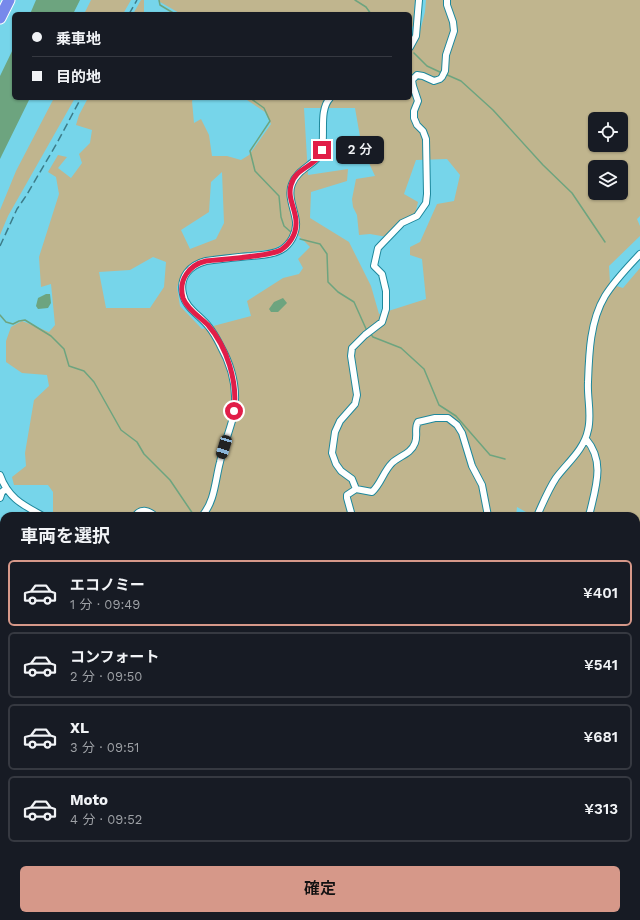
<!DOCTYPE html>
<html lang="ja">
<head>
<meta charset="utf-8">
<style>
	:root { --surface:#171b24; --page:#20242c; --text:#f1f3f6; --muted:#9ea1a6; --line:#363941; --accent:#d69889 }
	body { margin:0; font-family:"Work Sans","Noto Sans JP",sans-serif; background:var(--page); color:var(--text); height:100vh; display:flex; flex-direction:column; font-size:15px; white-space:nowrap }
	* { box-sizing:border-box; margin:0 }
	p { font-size:13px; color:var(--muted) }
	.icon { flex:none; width:22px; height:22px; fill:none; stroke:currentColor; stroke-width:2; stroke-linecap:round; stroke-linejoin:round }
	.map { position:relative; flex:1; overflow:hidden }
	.side { position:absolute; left:0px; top:512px; width:640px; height:408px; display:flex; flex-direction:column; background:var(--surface); border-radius:12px 12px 0 0; box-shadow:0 1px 3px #0004 }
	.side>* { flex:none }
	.top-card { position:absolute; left:12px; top:12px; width:400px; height:88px; border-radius:6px; box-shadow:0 1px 3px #0004; display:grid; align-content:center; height:88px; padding:0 20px; background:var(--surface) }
	.controls { position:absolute; left:588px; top:112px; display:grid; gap:8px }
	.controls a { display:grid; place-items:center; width:40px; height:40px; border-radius:6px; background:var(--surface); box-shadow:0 1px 3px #0004; font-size:20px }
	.end { position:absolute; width:18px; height:18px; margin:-9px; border:5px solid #e11d48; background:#fff; box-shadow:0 0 0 2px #fff }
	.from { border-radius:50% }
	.bubble { position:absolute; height:28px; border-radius:6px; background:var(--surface); box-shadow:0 1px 3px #0004; font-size:13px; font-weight:600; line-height:28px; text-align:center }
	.car { position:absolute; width:12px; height:24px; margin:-12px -6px; border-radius:5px; box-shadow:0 0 3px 1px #0007; background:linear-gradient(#222 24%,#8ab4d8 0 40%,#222 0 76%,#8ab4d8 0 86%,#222 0) }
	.top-card b { display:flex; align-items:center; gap:14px; height:38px; font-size:15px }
	.top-card b+b { border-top:1px solid var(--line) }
	.top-card i { width:10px; height:10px; background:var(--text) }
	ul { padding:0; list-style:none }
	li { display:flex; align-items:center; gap:12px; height:66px; margin:0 8px 6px; padding:0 12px; border:2px solid var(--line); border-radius:6px }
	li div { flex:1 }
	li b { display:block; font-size:15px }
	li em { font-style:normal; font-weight:600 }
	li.selected { border-color:var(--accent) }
	li>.icon { width:36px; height:36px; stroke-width:1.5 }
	h2 { padding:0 20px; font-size:18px; line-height:48px }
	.action { display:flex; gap:8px; margin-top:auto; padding:8px 20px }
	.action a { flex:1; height:46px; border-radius:6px; background:var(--accent); color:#111; font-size:16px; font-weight:600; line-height:46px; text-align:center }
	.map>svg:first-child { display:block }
	.green { fill:#c0b58e; fill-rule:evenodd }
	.water { fill:#6da47f }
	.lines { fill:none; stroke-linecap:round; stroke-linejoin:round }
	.stream { stroke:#6da47f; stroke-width:1.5 }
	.street-casing { stroke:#1e889c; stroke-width:8 }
	.highway-casing { stroke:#fff; stroke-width:13 }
	.street { stroke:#fff; stroke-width:6 }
	.highway { stroke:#7789eb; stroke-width:11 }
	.rail { stroke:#3d7c89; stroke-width:1.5; stroke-dasharray:8 4; stroke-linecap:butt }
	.route { stroke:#e11d48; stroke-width:5 }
</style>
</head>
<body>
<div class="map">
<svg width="640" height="920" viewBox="0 0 640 920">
	<rect width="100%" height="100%" fill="#76d5ea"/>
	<path class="green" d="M91 0H131L123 14H84Z
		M141 0H144V14H133Z
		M160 0H415L413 26 410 30V14H181L160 2Z
		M426 0H640V216L637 219 640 226V236L609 266 610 284 623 288 640 268V920H307L310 916H636V516H533L517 507 516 516H53V492L48 485H14L12 477 26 466 25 453 34 400 49 386 47 375 22 373 6 362V341L11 327 22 321 49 332 55 325 51 284 41 287 39 257 59 194 56 177 48 172 58 155 67 157 58 168 71 178 82 163 79 154 90 143 92 130 76 125 79 115 88 98H194L192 101 194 123 201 119 209 135 212 156H227L241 160 249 155 271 124 265 112 244 98H410V40L417 43 425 12ZM304 108H355L362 148 375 176 356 179 352 199 353 207 357 215 359 235 370 234 387 237 400 220 415 214 418 202 404 194 416 160 447 159 460 175 454 201 437 204 420 242 410 247V255L422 259 426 299 379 314 371 286 349 242 310 218 311 192 347 181 348 169 308 175ZM595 119H621V145H595ZM595 167H621V193H595ZM222 172 224 223 216 239 190 249 181 230 209 212 211 182ZM293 230 310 247 298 259 303 268 299 274 283 278 247 301 251 316 202 329 180 306 177 287 183 273 193 262 207 258 273 249 287 242ZM153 257 166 262 164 287 150 308H106L99 272 130 270Z
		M54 98H75L8 216 0 235V210L16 171Z
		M0 580 4 581V916H262L260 920H72L68 917 66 920H0Z"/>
	<path class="water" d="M36 0H80L73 14H30Z
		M14 47V98H30L0 159V76Z
		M46 294H50L51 303 48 308 38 309 36 306 38 298Z
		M283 298 287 303 278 312H271L269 309 274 302Z"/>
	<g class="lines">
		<path class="stream" d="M159 0 160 5 175 14
			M355 0 366 7 371 14
			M414 53 427 66 442 73
			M445 74 461 81 493 110 543 165 572 193 605 242
			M250 98 264 108 270 121 250 151 255 171 279 196 281 217 284 226 292 233
			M300 239 320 244 327 254 328 282 338 292 354 302 367 331
			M0 315 6 322 13 324 19 321 25 320 51 336 64 349 69 366 84 371 94 382 121 430 137 442 144 454 170 480 193 514
			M370 333 373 337 401 348 424 369 439 405 456 416 490 455 505 459"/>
		<g class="street-casing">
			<path id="street" d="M410 47 416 36 419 0
				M586 439C605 461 596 486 590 512L588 516
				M0 475C8 498 23 505 43 516
				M356 489 352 479 341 471 336 464 332 453 335 432 340 421 355 404 357 395 351 356 352 348 365 335 382 322 386 309V291L382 274 374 266 378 248 402 223 417 216 426 203 427 194 426 139 423 131 417 125 414 118V111L418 101 413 86 412 80 417 75 423 76 434 81 440 79 442 77 445 71 446 55 454 31 453 22 447 5V0
				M0 498 2 492 6 489
				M135 516C141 508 148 510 155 516
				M202 516C215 501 215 481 220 462 223 448 228 435 232 421 239 395 233 368 220 345 217 339 213 332 209 327 201 316 185 308 183 294 179 277 190 265 206 261 221 259 236 257 251 256 261 255 272 255 281 250 290 245 297 233 296 222 295 210 287 196 292 184 298 167 320 164 322 148 325 133 319 110 330 98
				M352 516 347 498V495L356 489 372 492C381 484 383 472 392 463 399 456 411 454 415 443 418 436 414 428 418 422L435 418H448L457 425 462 433 472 466 482 485 488 516
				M537 516C543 503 548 490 556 478 567 463 584 450 588 430 592 415 587 398 588 382 589 353 590 321 605 296 615 280 628 267 640 254
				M636 576 640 574
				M57 916 62 920
				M497 916 504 920
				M181 920 182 916
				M238 920V916
				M296 920 298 916"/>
		</g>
		<g class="highway-casing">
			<path id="highway" d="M0 18 9 0"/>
		</g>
		<use href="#street" class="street"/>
		<use href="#highway" class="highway"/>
		<path class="rail" d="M129 14 137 0
			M0 246 17 209 26 196 57 143 81 98"/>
	</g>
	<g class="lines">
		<path class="route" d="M234 411C238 382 227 347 208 325 200 317 187 309 183 298 178 280 189 265 206 261 223 259 268 257 281 250 290 244 296 234 296 224 297 211 287 199 291 185 295 171 306 169 316 160 319 158 321 153 322 150"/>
	</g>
</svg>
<div class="controls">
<a><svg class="icon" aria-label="locate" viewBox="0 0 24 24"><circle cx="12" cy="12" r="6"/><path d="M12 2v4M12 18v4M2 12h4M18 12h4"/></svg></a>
<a><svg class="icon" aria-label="layers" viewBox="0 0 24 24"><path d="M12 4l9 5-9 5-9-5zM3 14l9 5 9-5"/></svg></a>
</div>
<i class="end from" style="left:234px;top:411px"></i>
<i class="end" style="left:322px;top:150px"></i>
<div class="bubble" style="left:336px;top:136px;width:48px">2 分</div>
<i class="car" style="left:224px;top:447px;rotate:197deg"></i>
<div class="top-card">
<b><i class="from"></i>乗車地</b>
<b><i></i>目的地</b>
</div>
<section class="side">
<h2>車両を選択</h2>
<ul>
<li class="selected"><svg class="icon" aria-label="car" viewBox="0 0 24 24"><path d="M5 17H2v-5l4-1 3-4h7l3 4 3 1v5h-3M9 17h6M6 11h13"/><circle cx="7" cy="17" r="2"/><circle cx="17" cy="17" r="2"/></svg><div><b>エコノミー</b><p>1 分 · 09:49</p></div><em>¥401</em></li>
<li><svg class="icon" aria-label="car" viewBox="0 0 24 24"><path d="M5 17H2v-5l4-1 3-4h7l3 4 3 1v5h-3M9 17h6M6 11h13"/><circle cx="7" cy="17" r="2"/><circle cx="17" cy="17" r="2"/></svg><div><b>コンフォート</b><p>2 分 · 09:50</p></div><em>¥541</em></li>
<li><svg class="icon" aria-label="car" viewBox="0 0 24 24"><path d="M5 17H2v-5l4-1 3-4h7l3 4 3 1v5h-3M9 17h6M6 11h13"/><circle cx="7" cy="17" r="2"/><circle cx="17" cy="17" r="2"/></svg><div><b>XL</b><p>3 分 · 09:51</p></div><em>¥681</em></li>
<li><svg class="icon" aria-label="car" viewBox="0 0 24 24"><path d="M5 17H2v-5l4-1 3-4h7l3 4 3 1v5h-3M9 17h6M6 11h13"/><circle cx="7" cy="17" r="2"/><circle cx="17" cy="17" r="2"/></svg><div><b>Moto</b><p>4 分 · 09:52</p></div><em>¥313</em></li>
</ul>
<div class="action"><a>確定</a></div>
</section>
</div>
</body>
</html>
